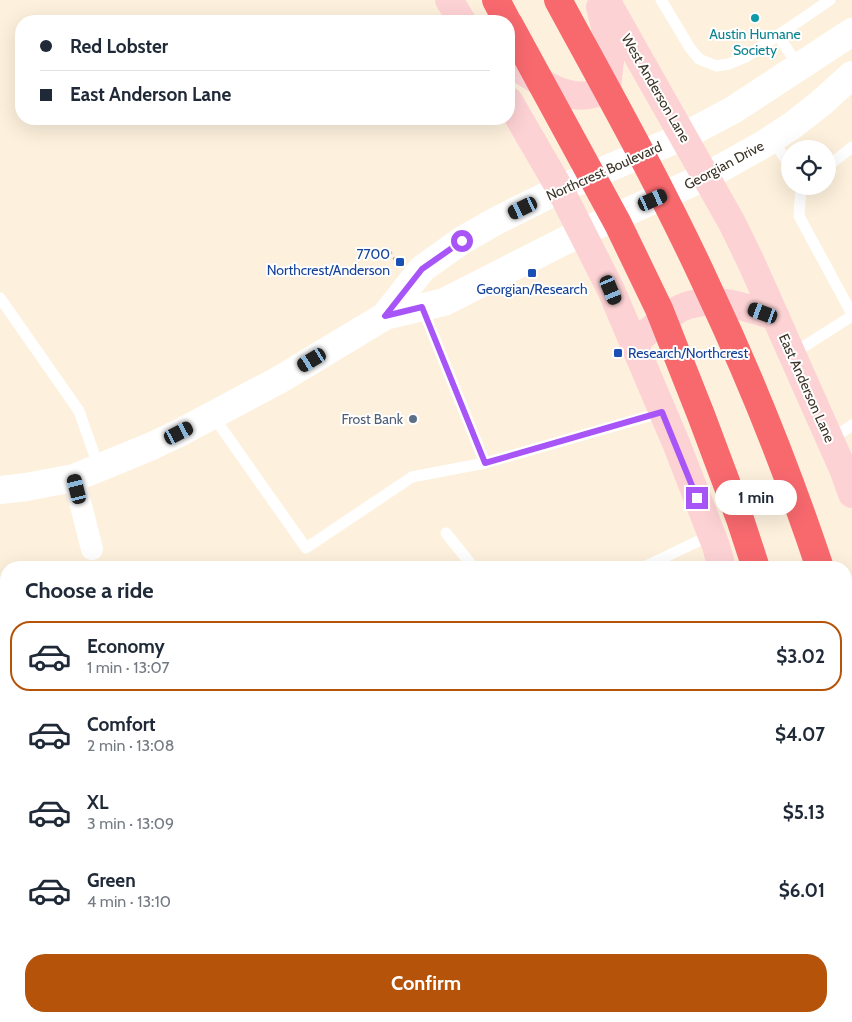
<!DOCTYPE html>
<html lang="en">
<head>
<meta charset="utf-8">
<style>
	:root { --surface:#fff; --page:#f2f2f3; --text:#1f2937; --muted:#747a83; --line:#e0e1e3; --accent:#b45309 }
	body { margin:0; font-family:Cabin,sans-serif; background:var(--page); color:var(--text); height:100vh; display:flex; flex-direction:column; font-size:19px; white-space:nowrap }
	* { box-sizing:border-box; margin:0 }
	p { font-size:16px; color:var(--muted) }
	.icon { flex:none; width:28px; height:28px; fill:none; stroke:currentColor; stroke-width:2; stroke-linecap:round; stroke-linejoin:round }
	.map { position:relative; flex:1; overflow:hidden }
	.sheet { position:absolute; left:0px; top:561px; width:852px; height:461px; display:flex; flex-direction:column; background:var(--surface); border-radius:20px 20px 0 0; box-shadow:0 5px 20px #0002 }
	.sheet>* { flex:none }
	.guide { position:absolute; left:15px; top:15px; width:500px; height:110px; border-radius:20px; box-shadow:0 5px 20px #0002; display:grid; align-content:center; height:110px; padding:0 25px; background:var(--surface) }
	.controls { position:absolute; left:781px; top:140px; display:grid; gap:10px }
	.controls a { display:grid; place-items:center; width:55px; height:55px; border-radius:50%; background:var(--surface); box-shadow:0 5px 20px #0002; font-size:25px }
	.end { position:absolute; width:22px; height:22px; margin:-11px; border:6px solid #a855f7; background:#fff; box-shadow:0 0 0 2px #fff }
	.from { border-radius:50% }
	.bubble { position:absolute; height:35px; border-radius:18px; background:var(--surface); box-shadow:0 5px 20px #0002; font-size:16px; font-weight:700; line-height:35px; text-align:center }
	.car { position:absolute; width:15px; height:30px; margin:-15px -8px; border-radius:6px; box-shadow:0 0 4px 1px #0007; background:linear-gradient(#222 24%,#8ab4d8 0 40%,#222 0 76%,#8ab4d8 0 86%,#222 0) }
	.guide b { display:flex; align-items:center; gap:18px; height:48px; font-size:19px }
	.guide b+b { border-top:1px solid var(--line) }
	.guide i { width:12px; height:12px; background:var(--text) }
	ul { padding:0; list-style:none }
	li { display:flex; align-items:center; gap:15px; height:70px; margin:0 10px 8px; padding:0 15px; border:2px solid transparent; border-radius:20px }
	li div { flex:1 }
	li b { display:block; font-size:19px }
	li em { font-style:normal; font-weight:700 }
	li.current { border-color:var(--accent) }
	li>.icon { width:45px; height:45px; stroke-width:1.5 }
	h2 { padding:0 25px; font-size:22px; line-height:60px }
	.button { display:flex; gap:10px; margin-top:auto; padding:10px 25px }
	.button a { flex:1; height:58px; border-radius:20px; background:var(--accent); color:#fff; font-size:20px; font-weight:700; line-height:58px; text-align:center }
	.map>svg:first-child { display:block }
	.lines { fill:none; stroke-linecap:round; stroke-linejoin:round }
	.stream { stroke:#569bb1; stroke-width:5.5 }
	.path { stroke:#bcb19f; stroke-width:3; stroke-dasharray:2.5 4; stroke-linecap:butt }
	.service { stroke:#fff; stroke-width:11 }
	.minor { stroke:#fff; stroke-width:22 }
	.tertiary { stroke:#fff; stroke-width:28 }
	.secondary { stroke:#fdd2d4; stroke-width:28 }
	.motorway { stroke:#f8696e; stroke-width:28 }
	.route { stroke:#a855f7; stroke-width:6 }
	.culture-dot { fill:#0f9aa8; stroke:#fff; stroke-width:2 }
	.transit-dot { fill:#1a4fb4; stroke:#fff; stroke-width:2 }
	.service-dot { fill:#5c6f8a; stroke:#fff; stroke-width:2 }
	.labels { text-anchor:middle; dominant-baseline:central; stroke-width:4; stroke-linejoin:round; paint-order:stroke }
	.culture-label { font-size:14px; fill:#0d838f; stroke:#fff }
	.street-label { font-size:14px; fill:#3b3326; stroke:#fff }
	.transit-label { font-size:14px; fill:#164399; stroke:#fff; text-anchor:end }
	.service-label { font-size:14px; fill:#4e5e75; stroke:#fff; text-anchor:end }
</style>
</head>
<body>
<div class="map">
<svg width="852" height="1022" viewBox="0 0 852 1022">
	<rect width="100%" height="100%" fill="#fdf1dd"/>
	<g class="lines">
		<path class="stream" d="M512 1016 513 1022"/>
		<path class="path" d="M390 252 398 264"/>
		<path class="service" d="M661 0 690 48 699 59 716 66 729 64 746 57 830 0
			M778 35 799 67
			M772 139 790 166
			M828 166 852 147
			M801 186 799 216 852 314
			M0 298 79 411 99 468
			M422 307 485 463 663 412
			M792 354 852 316
			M213 416 306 548 412 477 485 463
			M830 441 852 425
			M446 533 474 568
			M642 568 711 535
			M290 1016 292 1022
			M465 1016 466 1022
			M564 1016 565 1022
			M760 1016 761 1022
			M91 1022 100 1016
			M693 1022 724 1016"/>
		<path class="minor" d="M74 478 92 549
			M0 908 6 903"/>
		<path class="tertiary" d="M385 316 422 269 461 241 496 221 560 189 684 136 733 110 852 32
			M0 490 26 487 74 478 152 446 179 433 279 380 385 316 444 302 582 232 707 176 764 144 793 125 821 103 852 75
			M846 705 852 704"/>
		<path class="secondary" d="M449 0 462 21
			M606 0 732 223 751 262 843 469 852 494
			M509 62C535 79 576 111 607 87L611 52 600 7
			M509 101 560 189 611 290 676 443 716 546 722 568
			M633 343C646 334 667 315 681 308 710 294 746 307 776 317
			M830 1016V1022"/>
		<path class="motorway" d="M496 0 507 21
			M558 0C609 94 662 188 707 286 750 377 788 472 820 568
			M509 24 618 224 659 309 701 415 740 519 756 568
			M846 659 852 682
			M846 920 852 946"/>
	</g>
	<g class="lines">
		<path class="route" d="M462 241 422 269 385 316 422 307 485 463 662 412 697 498"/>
	</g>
	<circle class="culture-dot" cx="755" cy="18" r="5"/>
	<g class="transit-dot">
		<rect x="395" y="257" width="10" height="10" rx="2.5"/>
		<rect x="527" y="268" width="10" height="10" rx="2.5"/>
		<rect x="613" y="348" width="10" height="10" rx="2.5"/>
	</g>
	<circle class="service-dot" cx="413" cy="419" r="5"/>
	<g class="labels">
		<g class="culture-label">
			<text x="755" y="34">Austin Humane<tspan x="755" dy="16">Society</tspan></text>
		</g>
		<g class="street-label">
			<text transform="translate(656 88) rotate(60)">West Anderson Lane</text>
			<text transform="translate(724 165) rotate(-28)">Georgian Drive</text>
			<text transform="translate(604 171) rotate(-24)">Northcrest Boulevard</text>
			<text transform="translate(807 388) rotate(66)">East Anderson Lane</text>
		</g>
		<g class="transit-label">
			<text x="390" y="254">7700<tspan x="390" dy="16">Northcrest/Anderson</tspan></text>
			<text x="532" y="289" text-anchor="middle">Georgian/Research</text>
			<text x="628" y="353" text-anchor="start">Research/Northcrest</text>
		</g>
		<g class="service-label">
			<text x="403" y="419">Frost Bank</text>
		</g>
	</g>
</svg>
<div class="controls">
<a><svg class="icon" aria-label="locate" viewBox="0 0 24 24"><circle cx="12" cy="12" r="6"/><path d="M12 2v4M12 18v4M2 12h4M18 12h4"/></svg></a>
</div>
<i class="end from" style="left:462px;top:241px"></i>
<i class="end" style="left:697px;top:498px"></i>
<div class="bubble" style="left:715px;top:480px;width:82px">1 min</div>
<i class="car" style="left:653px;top:200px;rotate:66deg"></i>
<i class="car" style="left:523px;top:208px;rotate:244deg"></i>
<i class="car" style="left:611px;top:290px;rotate:157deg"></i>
<i class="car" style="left:763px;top:313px;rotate:290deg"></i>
<i class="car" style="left:312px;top:360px;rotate:239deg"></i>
<i class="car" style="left:179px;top:433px;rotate:63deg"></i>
<i class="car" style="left:77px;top:489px;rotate:346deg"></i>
<div class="guide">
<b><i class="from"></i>Red Lobster</b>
<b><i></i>East Anderson Lane</b>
</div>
<section class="sheet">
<h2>Choose a ride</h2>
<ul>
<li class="current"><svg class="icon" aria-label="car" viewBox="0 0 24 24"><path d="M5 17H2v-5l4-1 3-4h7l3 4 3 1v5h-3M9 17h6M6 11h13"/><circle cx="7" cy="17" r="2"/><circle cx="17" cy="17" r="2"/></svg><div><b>Economy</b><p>1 min · 13:07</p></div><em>$3.02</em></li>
<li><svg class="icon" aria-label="car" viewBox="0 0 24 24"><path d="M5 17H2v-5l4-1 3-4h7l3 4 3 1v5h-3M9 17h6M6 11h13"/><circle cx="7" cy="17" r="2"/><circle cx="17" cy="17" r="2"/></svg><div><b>Comfort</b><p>2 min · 13:08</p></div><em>$4.07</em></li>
<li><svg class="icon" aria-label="car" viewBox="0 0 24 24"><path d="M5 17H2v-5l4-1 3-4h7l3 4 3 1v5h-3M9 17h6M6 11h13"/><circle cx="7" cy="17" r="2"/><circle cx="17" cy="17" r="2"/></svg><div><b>XL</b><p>3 min · 13:09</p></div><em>$5.13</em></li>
<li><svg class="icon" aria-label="car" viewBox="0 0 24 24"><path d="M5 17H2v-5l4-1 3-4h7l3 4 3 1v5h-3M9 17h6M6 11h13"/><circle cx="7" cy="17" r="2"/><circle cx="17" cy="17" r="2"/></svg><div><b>Green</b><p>4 min · 13:10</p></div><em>$6.01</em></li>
</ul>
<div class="button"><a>Confirm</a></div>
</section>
</div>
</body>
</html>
